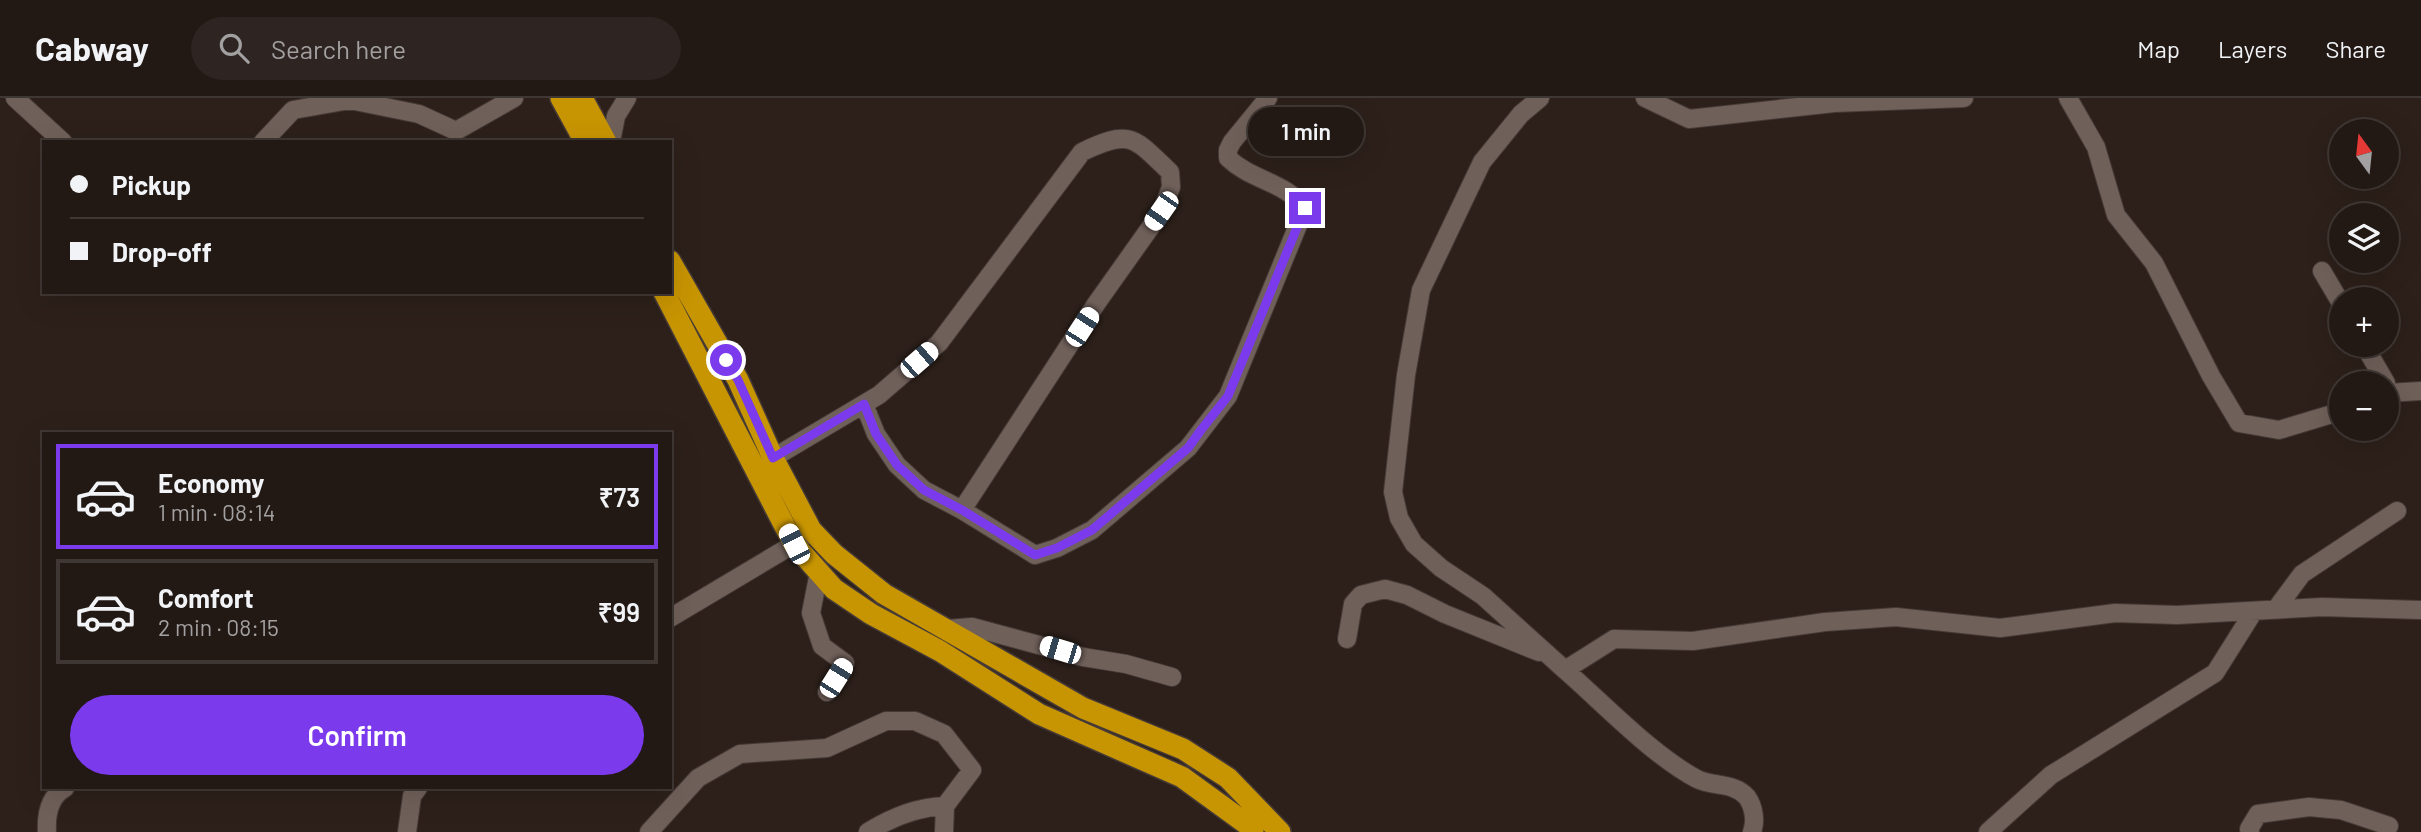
<!DOCTYPE html>
<html lang="en">
<head>
<meta charset="utf-8">
<style>
	:root { --surface:#221814; --page:#2e2522; --text:#f1f3f6; --muted:#a2a0a0; --line:#3f3734; --accent:#7c3aed }
	body { margin:0; font-family:Barlow,sans-serif; background:var(--page); color:var(--text); height:100vh; display:flex; flex-direction:column; font-size:26px; white-space:nowrap }
	* { box-sizing:border-box; margin:0 }
	p { font-size:23px; color:var(--muted) }
	.icon { flex:none; width:38px; height:38px; fill:none; stroke:currentColor; stroke-width:2; stroke-linecap:round; stroke-linejoin:round }
	.map { position:relative; flex:1; overflow:hidden }
	.panel { position:absolute; left:42px; top:334px; width:630px; height:357px; display:flex; flex-direction:column; background:var(--surface); border-radius:0px; box-shadow:0 7px 28px #0002,0 0 0 2px var(--line) }
	.panel>* { flex:none }
	.guide { position:absolute; left:42px; top:42px; width:630px; height:154px; border-radius:0px; box-shadow:0 7px 28px #0002,0 0 0 2px var(--line); display:grid; align-content:center; height:154px; padding:0 28px; background:var(--surface) }
	.needle { width:46px; rotate:345deg }
	.tools { position:absolute; left:2329px; top:21px; display:grid; gap:14px }
	.tools a { display:grid; place-items:center; width:70px; height:70px; border-radius:50%; background:var(--surface); box-shadow:0 7px 28px #0002,0 0 0 2px var(--line); font-size:35px }
	.end { position:absolute; width:32px; height:32px; margin:-16px; border:9px solid #7c3aed; background:#fff; box-shadow:0 0 0 4px #fff }
	.from { border-radius:50% }
	.bubble { position:absolute; height:49px; border-radius:24px; background:var(--surface); box-shadow:0 7px 28px #0002,0 0 0 2px var(--line); font-size:23px; font-weight:600; line-height:49px; text-align:center }
	.car { position:absolute; width:21px; height:42px; margin:-21px -10px; border-radius:9px; box-shadow:0 0 5px 2px #0007; background:linear-gradient(#fff 24%,#345 0 40%,#fff 0 76%,#345 0 86%,#fff 0) }
	.guide b { display:flex; align-items:center; gap:24px; height:66px; font-size:26px }
	.guide b+b { border-top:2px solid var(--line) }
	.guide i { width:18px; height:18px; background:var(--text) }
	ul { padding:12px 0 0; list-style:none }
	li { display:flex; align-items:center; gap:21px; height:105px; margin:0 14px 10px; padding:0 14px; border:4px solid var(--line); border-radius:0px }
	li div { flex:1 }
	li b { display:block; font-size:26px }
	li em { font-style:normal; font-weight:600 }
	li.selected { border-color:var(--accent) }
	li>.icon { width:63px; height:63px; stroke-width:1.5 }
	.primary-button { display:flex; gap:14px; margin-top:auto; padding:14px 28px }
	.primary-button a { flex:1; height:80px; border-radius:42px; background:var(--accent); color:#fff; font-size:28px; font-weight:600; line-height:80px; text-align:center }
	header { display:flex; align-items:center; gap:42px; box-sizing:border-box; height:98px; padding:0 35px; background:var(--surface); border-bottom:2px solid var(--line) }
	header strong { font-size:33px }
	nav { display:flex; gap:38px; margin-inline-start:auto; font-size:24px }
	.search { width:490px; height:63px; background:var(--page); display:flex; align-items:center; gap:18px; box-sizing:border-box; padding:0 24px; border-radius:38px; color:var(--muted); font-size:26px }
	.map>svg:first-child { display:block }
	.lines { fill:none; stroke-linecap:round; stroke-linejoin:round }
	.street-casing { stroke:#463a36; stroke-width:20 }
	.highway-casing { stroke:#463a36; stroke-width:24 }
	.street { stroke:#70605a; stroke-width:18 }
	.highway { stroke:#c79402; stroke-width:21 }
	.route { stroke:#7c3aed; stroke-width:9 }
</style>
</head>
<body>
<header>
<strong>Cabway</strong>
<div class="search"><svg class="icon" aria-label="search" viewBox="0 0 24 24"><circle cx="10" cy="10" r="6"/><path d="M15 15l6 6"/></svg>Search here</div>
<nav><a>Map</a><a>Layers</a><a>Share</a></nav>
</header>
<div class="map">
<svg width="2421" height="734" viewBox="0 0 2421 734">
	<rect width="100%" height="100%" fill="#2d201a"/>
	<g class="lines">
		<g class="street-casing">
			<path id="street" d="M15 0 63 44
				M1540 0 1521 16 1482 64 1421 192 1406 277 1393 394 1399 420 1414 446 1441 470 1483 498 1565 572
				M1645 0 1689 21 1834 5 1964 0
				M2068 0 2096 49 2116 117 2154 165 2211 278 2239 325 2279 332 2342 313
				M263 44 293 12 350 2 419 16 456 33 514 0
				M611 44 616 18 627 0
				M2322 173 2342 207
				M2364 247 2386 285
				M2387 295 2421 293
				M864 306 876 336 897 367 924 392 962 412 1035 457 1057 450 1092 432 1188 350 1228 298 1305 110C1284 83 1252 83 1228 60V52L1232 44 1268 0
				M773 360 879 297 939 245 1082 54C1131 30 1134 40 1170 74L1171 89 1162 113 1096 206 962 412
				M819 474 811 515 822 548 845 565 827 594
				M2276 511 2302 476 2397 413
				M670 520 794 446 804 438
				M947 531 972 529 1083 559 1126 566 1172 579
				M1347 541 1353 506 1361 497 1385 491 1407 497 1445 516 1539 554
				M47 734C46 717 49 699 65 690
				M407 734 412 698 418 690
				M649 734 698 680 740 656 827 650 886 623H915L944 636 972 672 945 708 944 734
				M868 734C892 719 917 709 945 708
				M1752 734C1756 723 1754 709 1747 699 1734 684 1713 689 1697 681 1652 657 1605 607 1565 572L1614 541 1693 543 1825 524 1896 519 2000 530 2115 515 2177 517 2322 509 2421 512
				M1988 734 2051 677 2215 575 2254 513
				M2250 734 2249 731 2258 716 2309 709 2341 712 2389 728"/>
		</g>
		<g class="highway-casing">
			<path id="highway" d="M561 0 585 44
				M582 0 606 44
				M670 163 738 282 773 360 811 432 834 456 884 496 1083 610 1183 651 1228 680 1280 734
				M664 194 794 446 834 491 871 516 940 553 1039 616 1182 679 1248 727 1253 734"/>
		</g>
		<use href="#street" class="street"/>
		<use href="#highway" class="highway"/>
	</g>
	<g class="lines">
		<path class="route" d="M726 262 738 282 773 360 864 306 876 336 897 367 924 392 962 412 1035 457 1057 450 1092 432 1188 350 1201 332 1228 298 1305 110"/>
	</g>
</svg>
<div class="tools">
<a><svg class="needle" viewBox="-14 -14 28 28"><path d="M0-13l5 13h-10z" fill="#e53935"/><path d="M0 13l5-13h-10z" fill="#a2a0a0"/></svg></a>
<a><svg class="icon" aria-label="layers" viewBox="0 0 24 24"><path d="M12 4l9 5-9 5-9-5zM3 14l9 5 9-5"/></svg></a>
<a>+</a>
<a>−</a>
</div>
<i class="end from" style="left:726px;top:262px"></i>
<i class="end" style="left:1305px;top:110px"></i>
<div class="bubble" style="left:1248px;top:9px;width:116px">1 min</div>
<i class="car" style="left:1161px;top:113px;rotate:215deg"></i>
<i class="car" style="left:1082px;top:229px;rotate:33deg"></i>
<i class="car" style="left:919px;top:262px;rotate:49deg"></i>
<i class="car" style="left:794px;top:446px;rotate:333deg"></i>
<i class="car" style="left:1060px;top:552px;rotate:287deg"></i>
<i class="car" style="left:836px;top:580px;rotate:32deg"></i>
<div class="guide">
<b><i class="from"></i>Pickup</b>
<b><i></i>Drop-off</b>
</div>
<section class="panel">
<ul>
<li class="selected"><svg class="icon" aria-label="car" viewBox="0 0 24 24"><path d="M5 17H2v-5l4-1 3-4h7l3 4 3 1v5h-3M9 17h6M6 11h13"/><circle cx="7" cy="17" r="2"/><circle cx="17" cy="17" r="2"/></svg><div><b>Economy</b><p>1 min · 08:14</p></div><em>₹73</em></li>
<li><svg class="icon" aria-label="car" viewBox="0 0 24 24"><path d="M5 17H2v-5l4-1 3-4h7l3 4 3 1v5h-3M9 17h6M6 11h13"/><circle cx="7" cy="17" r="2"/><circle cx="17" cy="17" r="2"/></svg><div><b>Comfort</b><p>2 min · 08:15</p></div><em>₹99</em></li>
</ul>
<div class="primary-button"><a>Confirm</a></div>
</section>
</div>
</body>
</html>
